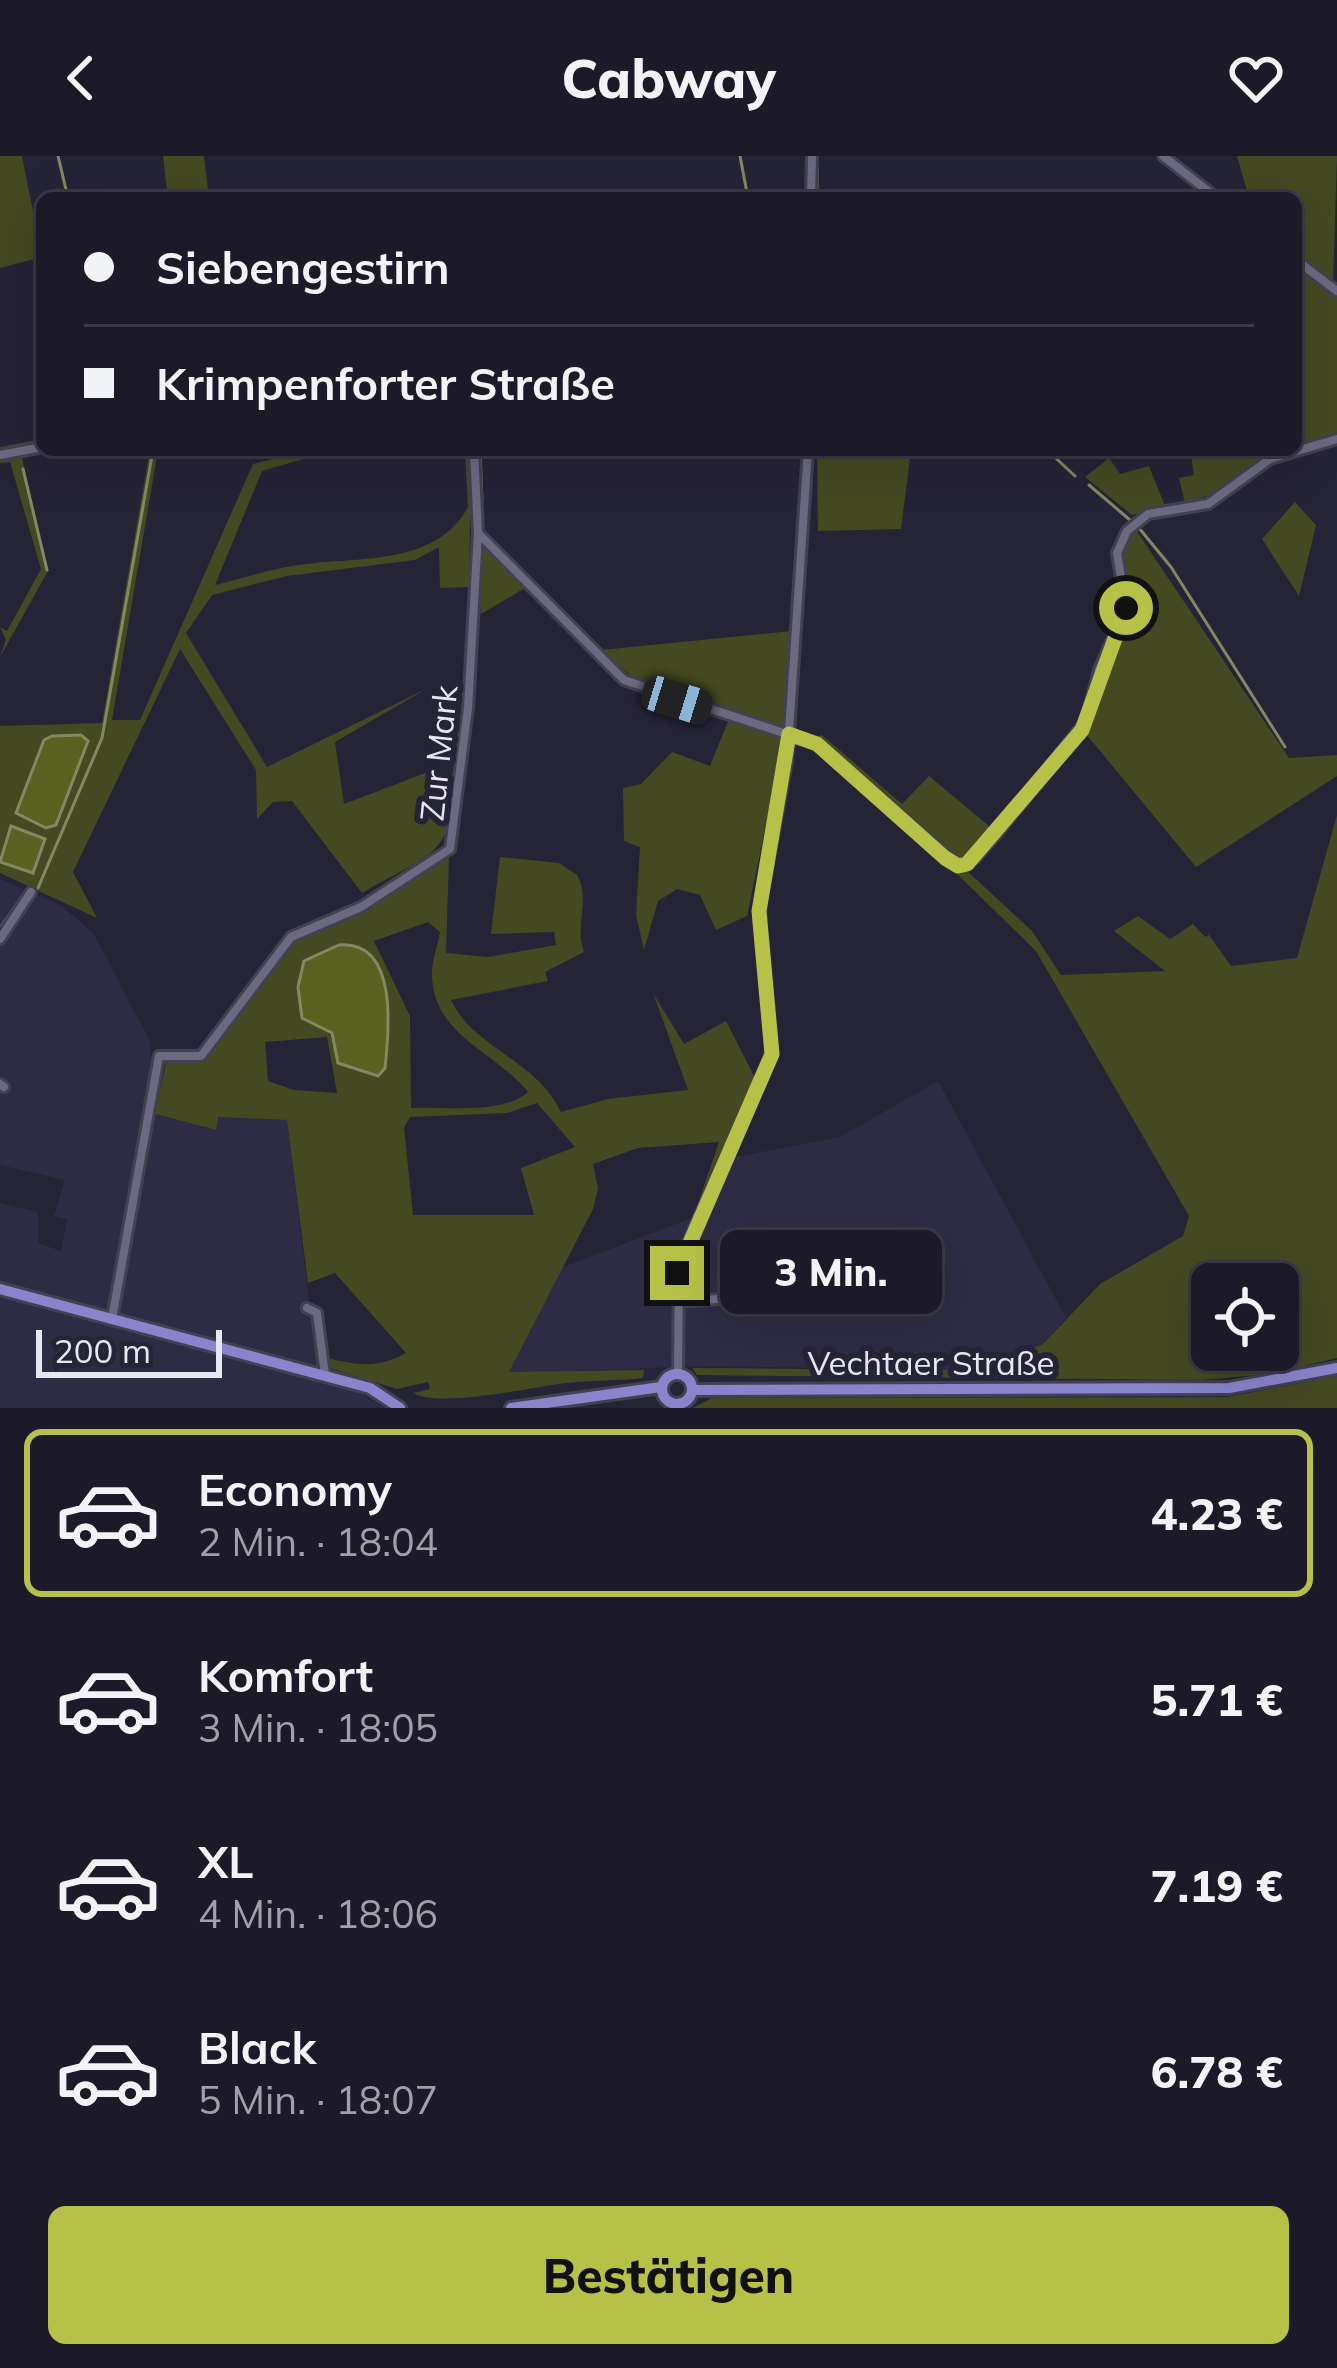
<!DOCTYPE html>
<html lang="de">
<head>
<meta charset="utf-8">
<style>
	:root { --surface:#1c1a28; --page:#292734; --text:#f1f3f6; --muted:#a0a1a8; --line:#3a3845; --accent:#b6c148 }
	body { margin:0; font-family:Mulish,sans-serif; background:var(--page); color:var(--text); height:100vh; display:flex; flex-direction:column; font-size:45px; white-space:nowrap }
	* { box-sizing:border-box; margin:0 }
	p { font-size:39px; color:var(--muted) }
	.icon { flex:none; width:66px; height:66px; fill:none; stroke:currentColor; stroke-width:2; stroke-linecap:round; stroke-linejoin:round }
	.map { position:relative; height:1252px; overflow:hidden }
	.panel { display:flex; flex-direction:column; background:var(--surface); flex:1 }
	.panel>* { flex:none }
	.hud { position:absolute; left:36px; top:36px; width:1266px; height:264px; border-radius:18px; box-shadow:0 12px 48px #0002,0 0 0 3px var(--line); display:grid; align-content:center; height:264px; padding:0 48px; background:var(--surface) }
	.fabs { position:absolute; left:1191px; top:1107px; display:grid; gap:24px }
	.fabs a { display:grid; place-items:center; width:108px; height:108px; border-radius:18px; background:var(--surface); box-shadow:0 12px 48px #0002,0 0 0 3px var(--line); font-size:60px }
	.scale { position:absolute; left:36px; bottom:30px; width:186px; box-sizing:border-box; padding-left:12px; border:6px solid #e7e7f4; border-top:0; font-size:33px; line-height:42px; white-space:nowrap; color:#e7e7f4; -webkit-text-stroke:9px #252336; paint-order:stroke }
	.end { position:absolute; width:54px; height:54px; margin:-27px; border:15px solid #b6c148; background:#111; box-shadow:0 0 0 6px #111 }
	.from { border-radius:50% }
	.bubble { position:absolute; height:84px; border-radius:18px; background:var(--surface); box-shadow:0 12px 48px #0002,0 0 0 3px var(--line); font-size:39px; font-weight:800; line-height:84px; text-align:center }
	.car { position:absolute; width:36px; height:72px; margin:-36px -18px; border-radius:15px; box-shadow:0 0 9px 3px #0007; background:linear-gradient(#222 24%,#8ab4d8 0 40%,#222 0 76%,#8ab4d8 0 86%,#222 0) }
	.hud b { display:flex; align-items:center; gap:42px; height:114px; font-size:45px }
	.hud b+b { border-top:3px solid var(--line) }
	.hud i { width:30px; height:30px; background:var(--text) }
	ul { padding:21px 0 0; list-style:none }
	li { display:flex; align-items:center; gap:36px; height:168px; margin:0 24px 18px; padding:0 24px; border:6px solid transparent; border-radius:18px }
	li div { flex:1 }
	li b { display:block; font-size:45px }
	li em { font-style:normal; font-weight:800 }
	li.selected { border-color:var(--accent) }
	li>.icon { width:108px; height:108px; stroke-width:1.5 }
	.primary-button { display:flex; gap:24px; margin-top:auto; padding:24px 48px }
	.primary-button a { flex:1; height:138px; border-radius:18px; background:var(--accent); color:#111; font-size:48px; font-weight:800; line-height:138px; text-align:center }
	header { display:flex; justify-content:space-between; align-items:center; height:156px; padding:0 48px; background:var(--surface); font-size:54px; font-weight:800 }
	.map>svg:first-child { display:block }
	.built { fill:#2e2c45 }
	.green { fill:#444922; fill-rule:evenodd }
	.water { fill:#5a6020; stroke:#848860; stroke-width:3 }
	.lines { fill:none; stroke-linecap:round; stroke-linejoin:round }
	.stream { stroke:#848860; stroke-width:3 }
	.minor-casing { stroke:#424151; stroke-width:14 }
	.major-casing { stroke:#424151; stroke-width:16 }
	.minor { stroke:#6a6980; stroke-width:8 }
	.major { stroke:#8b84cc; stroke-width:10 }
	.route { stroke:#b6c148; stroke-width:15 }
	.labels { text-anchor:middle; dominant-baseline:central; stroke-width:12; stroke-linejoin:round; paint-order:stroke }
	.street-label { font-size:33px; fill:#e7e7f4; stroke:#252336 }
</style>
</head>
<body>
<header><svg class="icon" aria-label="back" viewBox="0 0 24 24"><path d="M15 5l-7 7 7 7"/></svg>Cabway<svg class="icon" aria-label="heart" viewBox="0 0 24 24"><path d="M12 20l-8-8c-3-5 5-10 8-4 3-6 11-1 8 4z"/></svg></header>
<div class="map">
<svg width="1337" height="1252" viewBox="0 0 1337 1252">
	<rect width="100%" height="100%" fill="#252336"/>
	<path class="built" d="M0 723 62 750 94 778 149 883 154 917 146 956 215 974 217 961 287 964 319 1227 361 1238 385 1252H0V1047L38 1056V1087L61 1095 67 1063 54 1060 65 1024 0 1009Z
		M938 925 1066 1162 1043 1188 999 1206 944 1214 705 1210 508 1217 563 1111 710 1055 736 1001 840 981Z"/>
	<path class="green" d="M0 0H22L42 101 0 112Z
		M163 0H204L209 42H168Z
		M1237 0H1337L1333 129 1296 100V42H1249Z
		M1296 108 1337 139V280L1296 292Z
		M42 283V294H63L22 302 48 415 0 501 6 484 0 471 7 475 41 413 10 306 0 307V291Z
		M150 294H158L112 564H140L253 308 308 294H334L262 315 215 429C245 422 276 411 306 408 360 401 437 409 468 351L465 297 471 296 469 431 440 432 439 391 415 404 287 420 212 439 186 477 267 611 428 532 335 586 344 648 428 616 431 623 459 616C447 705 438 693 362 737L292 645 273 646 257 663 256 614 180 493 73 716 97 762 0 717V570L102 567Z
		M817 294H911L901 373 818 375Z
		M1190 294H1289L1208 345 1206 340 1185 347 1179 322 1194 319Z
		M1109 302 1120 318 1149 310 1165 350 1132 359 1085 321Z
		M1295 346 1316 369 1299 440 1262 383Z
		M1134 371 1289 602 1337 599V620L1196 711 1086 578 1102 515 1128 453 1119 397Z
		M487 388 528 430 481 458 480 390Z
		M791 475 784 571 642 529 601 494Z
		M729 563 784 583 747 760 716 774 700 739 677 733 658 745 644 794 636 759 640 691 624 685 623 632 641 628 672 596 710 610Z
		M822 579 902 648 929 620 995 675 973 700 958 708 814 582Z
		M1337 659V1202L1269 1218 1202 1224 697 1219 692 1212 944 1214 999 1206 1043 1188 1100 1128 1183 1080 1189 1060 1036 795 952 713 966 714 1032 775 1061 819 1165 815 1114 775 1138 760 1170 783 1193 768 1205 781 1209 779 1231 810 1297 802ZM1212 1128H1278V1194H1212Z
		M500 701 559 707 577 719C591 744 574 770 584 796L545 816 548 825 451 844C474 893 536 903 561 956L608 943 688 934 653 837 684 888 726 865 758 928 696 1053 719 986 638 992 593 1008 598 1033 593 1053 509 1216 644 1214 643 1222C617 1225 592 1224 566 1227 528 1232 439 1252 413 1237L430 1233 428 1226 397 1233 330 1212 327 1202C357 1209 377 1213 406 1197L335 1117 308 1127 287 964 218 961 216 974 155 958 167 902 202 903 294 781 358 759 449 702 446 797 488 801 556 789 554 776 491 778ZM428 766 440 776C438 789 433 801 432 814 430 879 494 894 528 936 502 959 446 950 411 952L410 860 374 785ZM300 817 377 919 336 904 338 886 321 870 305 865ZM327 881 337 937 294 934 268 925 265 886ZM537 947 575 991 521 1012 534 1059H413L404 972 410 961 507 957Z
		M1337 1220V1252H693L712 1242 1227 1241Z"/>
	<path class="water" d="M52 580 81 579 88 585 56 669 46 672 16 657 44 584Z
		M11 670 45 683 33 717 0 706Z
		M339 789C399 784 389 876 385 912L378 920 338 907 332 877 302 862 298 831 304 805Z"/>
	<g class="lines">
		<path class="stream" d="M58 0 68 42
			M740 0 748 42
			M817 42V13
			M480 294 482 346
			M1047 294 1075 320
			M25 299 52 294
			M23 313 47 414
			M1089 329 1130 364
			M1139 372 1171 411 1285 591
			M38 732 102 582 153 294
			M0 772 23 739"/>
		<g class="minor-casing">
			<path id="minor" d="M1163 0 1217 42
				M811 42 812 0
				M1296 104 1337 135
				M0 299 42 291
				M478 377 624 524 817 588 958 710 975 702 997 677 1086 565 1099 514 1126 452 1117 397 1127 375 1148 358 1208 348 1270 303 1337 283
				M0 783 31 736
				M0 928 4 931
				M676 1146 732 1142 854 1096 867 1084
				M307 1152 317 1157 325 1219
				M112 1163 159 900H201L291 781 361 751 450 693 468 552 478 377 474 294
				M678 1218 679 1106 772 899 759 755 787 605 808 294
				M676 1252V1248"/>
		</g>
		<g class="major-casing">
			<path id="major" d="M0 1133 370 1232 400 1252
				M662 1233a15 15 0 1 1 30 0a15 15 0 1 1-30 0Z
				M692 1234 1229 1232 1337 1212
				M511 1252 661 1231"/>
		</g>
		<use href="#minor" class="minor"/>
		<use href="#major" class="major"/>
	</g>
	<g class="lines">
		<path class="route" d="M677 1117 772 898 759 755 789 578 817 588 945 702 958 710 967 708 1082 574 1126 452"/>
	</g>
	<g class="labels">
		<g class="street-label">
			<text transform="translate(438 597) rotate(-84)">Zur Mark</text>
			<text x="931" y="1206">Vechtaer Straße</text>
		</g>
	</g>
</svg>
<div class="fabs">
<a><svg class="icon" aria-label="locate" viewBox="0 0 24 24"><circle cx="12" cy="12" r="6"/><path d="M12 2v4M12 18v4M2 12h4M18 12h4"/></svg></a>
</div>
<div class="scale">200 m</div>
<i class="end from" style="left:1126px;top:452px"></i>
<i class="end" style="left:677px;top:1117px"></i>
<div class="bubble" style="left:720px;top:1074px;width:222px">3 Min.</div>
<i class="car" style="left:677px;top:544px;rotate:107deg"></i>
<div class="hud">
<b><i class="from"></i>Siebengestirn</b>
<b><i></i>Krimpenforter Straße</b>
</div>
</div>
<section class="panel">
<ul>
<li class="selected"><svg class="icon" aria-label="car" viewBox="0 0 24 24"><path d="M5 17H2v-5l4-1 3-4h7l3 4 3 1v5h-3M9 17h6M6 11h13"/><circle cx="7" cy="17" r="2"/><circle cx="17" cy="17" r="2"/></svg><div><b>Economy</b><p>2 Min. · 18:04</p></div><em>4.23 €</em></li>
<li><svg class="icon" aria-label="car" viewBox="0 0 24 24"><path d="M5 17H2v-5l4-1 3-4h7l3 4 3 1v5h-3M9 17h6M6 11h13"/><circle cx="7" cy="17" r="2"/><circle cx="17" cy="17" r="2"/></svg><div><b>Komfort</b><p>3 Min. · 18:05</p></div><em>5.71 €</em></li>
<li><svg class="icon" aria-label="car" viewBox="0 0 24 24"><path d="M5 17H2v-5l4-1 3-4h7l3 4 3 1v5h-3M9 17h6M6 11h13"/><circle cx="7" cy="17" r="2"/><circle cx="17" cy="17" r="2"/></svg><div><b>XL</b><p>4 Min. · 18:06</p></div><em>7.19 €</em></li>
<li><svg class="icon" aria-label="car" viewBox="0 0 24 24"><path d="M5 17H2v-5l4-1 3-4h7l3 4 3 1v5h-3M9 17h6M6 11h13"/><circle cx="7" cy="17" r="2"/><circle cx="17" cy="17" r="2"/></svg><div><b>Black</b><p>5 Min. · 18:07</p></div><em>6.78 €</em></li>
</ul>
<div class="primary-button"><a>Bestätigen</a></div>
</section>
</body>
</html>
